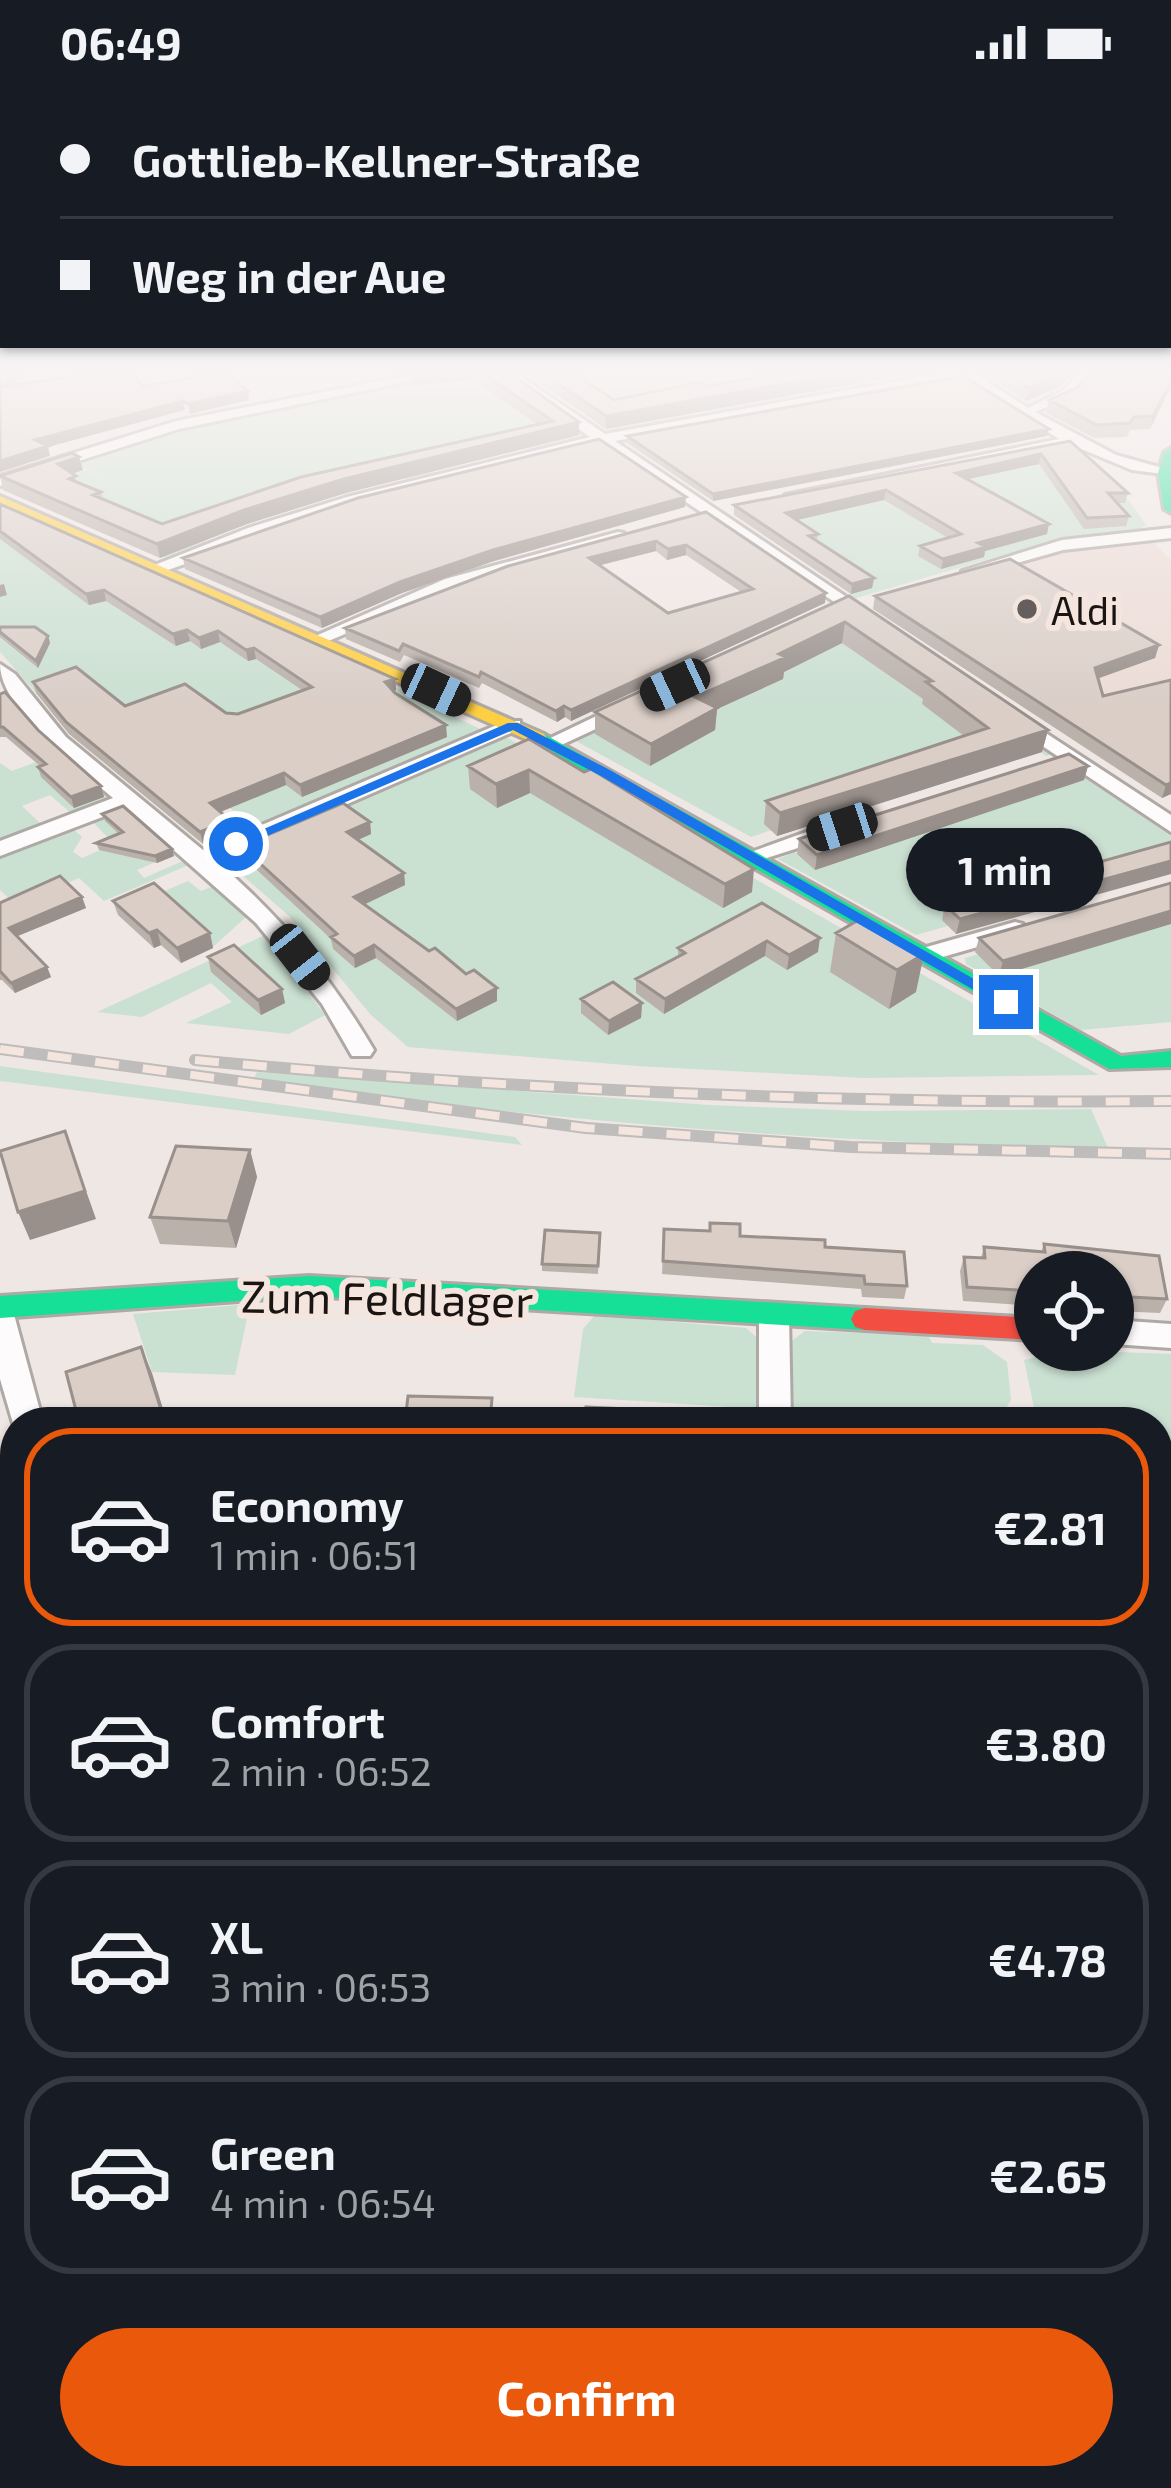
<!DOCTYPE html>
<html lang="en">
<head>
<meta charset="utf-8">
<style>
	:root { --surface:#171b24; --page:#20242c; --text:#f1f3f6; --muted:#9ea1a6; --line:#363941; --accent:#ea580c }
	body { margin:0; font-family:"Exo 2",sans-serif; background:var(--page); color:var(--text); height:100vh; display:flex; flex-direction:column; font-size:45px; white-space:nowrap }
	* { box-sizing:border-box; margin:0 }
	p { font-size:39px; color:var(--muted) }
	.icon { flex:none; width:66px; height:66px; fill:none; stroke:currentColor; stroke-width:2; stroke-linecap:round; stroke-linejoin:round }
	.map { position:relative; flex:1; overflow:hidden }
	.sheet { position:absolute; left:0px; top:1323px; width:1173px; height:1083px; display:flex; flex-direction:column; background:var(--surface); border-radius:48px 48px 0 0; box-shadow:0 3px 9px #0004 }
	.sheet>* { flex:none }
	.hud { position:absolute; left:0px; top:0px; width:1173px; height:264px; box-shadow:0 3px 9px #0004; display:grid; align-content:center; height:264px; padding:0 60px; background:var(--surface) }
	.tools { position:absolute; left:1014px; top:1167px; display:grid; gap:24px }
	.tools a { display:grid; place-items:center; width:120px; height:120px; border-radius:50%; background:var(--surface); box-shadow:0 3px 9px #0004; font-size:60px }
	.end { position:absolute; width:54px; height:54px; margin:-27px; border:15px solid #1a73e8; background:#fff; box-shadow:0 0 0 6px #fff }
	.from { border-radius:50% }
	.bubble { position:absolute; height:84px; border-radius:42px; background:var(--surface); box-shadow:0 3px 9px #0004; font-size:39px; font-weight:700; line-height:84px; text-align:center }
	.car { position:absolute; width:36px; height:72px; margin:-36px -18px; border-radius:15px; box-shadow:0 0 9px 3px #0007; background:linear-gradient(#222 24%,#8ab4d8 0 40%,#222 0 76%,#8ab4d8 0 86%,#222 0) }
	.hud b { display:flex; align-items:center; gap:42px; height:114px; font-size:45px }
	.hud b+b { border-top:3px solid var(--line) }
	.hud i { width:30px; height:30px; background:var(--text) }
	ul { padding:21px 0 0; list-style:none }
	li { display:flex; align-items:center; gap:36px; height:198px; margin:0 24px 18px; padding:0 36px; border:6px solid var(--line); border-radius:48px }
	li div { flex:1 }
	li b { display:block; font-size:45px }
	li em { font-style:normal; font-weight:700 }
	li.active { border-color:var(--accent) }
	li>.icon { width:108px; height:108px; stroke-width:1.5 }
	.button { display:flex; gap:24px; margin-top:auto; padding:24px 60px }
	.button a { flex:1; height:138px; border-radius:72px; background:var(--accent); color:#fff; font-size:48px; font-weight:700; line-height:138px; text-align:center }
	.status { display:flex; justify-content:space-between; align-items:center; height:84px; padding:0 60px; background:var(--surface); direction:ltr }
	.status svg { height:33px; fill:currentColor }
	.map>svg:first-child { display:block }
	.built { fill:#ecdbd5 }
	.green { fill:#cae0d1 }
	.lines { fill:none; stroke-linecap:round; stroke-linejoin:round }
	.street-casing { stroke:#afa9a6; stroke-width:6 }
	.fast-casing { stroke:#afa9a6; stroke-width:6 }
	.slow-casing { stroke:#afa9a6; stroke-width:6 }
	.jam-casing { stroke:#afa9a6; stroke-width:6 }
	.street { fill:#fdfbfb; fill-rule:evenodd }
	.fast { fill:#16e098; fill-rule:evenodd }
	.slow { fill:#ffcf43; fill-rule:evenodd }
	.jam { fill:#f24e42; fill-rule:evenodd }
	.rail-casing { stroke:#bfbcbc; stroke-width:12 }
	.rail { stroke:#f4e5df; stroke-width:8; stroke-dasharray:24; stroke-linecap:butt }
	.wall { fill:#bbb1ab; fill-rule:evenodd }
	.shaded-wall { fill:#99908b }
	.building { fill:#dacec7; stroke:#99908b; stroke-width:3; fill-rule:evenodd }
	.route { fill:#1a73e8 }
	.poi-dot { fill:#655e5c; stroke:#f4e5df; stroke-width:4.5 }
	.labels { text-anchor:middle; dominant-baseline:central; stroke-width:12; stroke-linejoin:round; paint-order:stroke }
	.far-poi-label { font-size:39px; fill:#1a1513; stroke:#f4e5df; text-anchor:start }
	.street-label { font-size:45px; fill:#1a1513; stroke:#f4e5df }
</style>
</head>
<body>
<div class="status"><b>06:49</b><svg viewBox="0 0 49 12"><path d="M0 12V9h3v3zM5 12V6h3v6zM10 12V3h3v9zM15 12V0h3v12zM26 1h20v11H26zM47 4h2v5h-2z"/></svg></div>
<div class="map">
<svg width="1171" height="2404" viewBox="0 0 1171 2404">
	<rect width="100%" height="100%" fill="#efe7e4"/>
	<path class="built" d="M1130 457 1154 459 1171 476V606L1105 629 934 504 1062 466Z"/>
	<path class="green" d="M460 288 594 356 533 369 524 360 428 383 435 390 410 396 392 390 197 453 209 458 168 475 0 404 48 385 68 393 86 386 104 394 71 378 168 348 405 300 414 306 428 302 422 296Z
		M515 288 946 289 806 314 782 299 771 303 792 316 769 321 753 312 727 318 740 326 714 331 690 318 678 322 698 335 608 351 595 342 604 340 543 289 522 293Z
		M1053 365 1122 407 1146 441 1134 448 1057 455 853 515 846 511 867 505 760 435Z
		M0 443 377 595 482 646 219 758 198 752 242 733 113 638H62L0 568Z
		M852 533 1054 670 1046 672 1029 660 751 753 576 657 782 559Z
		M506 653 1099 991 864 994 637 982 408 963 371 931 288 831 228 779 233 769Z
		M60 669 111 716 73 731 50 711 22 722 42 741 0 758V679L12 687Z
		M1065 680 1171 752V779L916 851 778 775 795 768 809 778Z
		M116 725 127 727 179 768 137 786 144 794 185 776 191 780 104 817 79 794 30 815 38 843 0 806V771L71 743 82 753 73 768 82 774 114 760 91 736Z
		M188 797 201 807 216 801 246 833 213 863 158 814 111 830Z
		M1171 830V938L1081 946 966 880 965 874 979 870Z
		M265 851 325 931 289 950 186 939 232 918 211 899 142 933 97 928Z
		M0 982 515 1053 522 1061 0 997Z
		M257 988 709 1021 863 1027 1091 1025 1108 1064C821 1060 537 1035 253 997Z
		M250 1220 235 1291 152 1288 133 1230Z
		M595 1231 746 1244 762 1258 763 1325 574 1313 583 1245Z
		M805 1247 928 1251 932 1259 983 1261 1007 1278 1011 1316 998 1338H789V1259Z
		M1067 1266 1171 1270V1439L1158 1338H1037L1024 1276Z
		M1171 1509V1646L1158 1656V1515Z
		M1171 1897V2043L1158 2023V1903Z
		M1171 2131V2289L1158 2297V2139Z"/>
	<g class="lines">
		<g class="street-casing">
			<path id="street" d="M425 288H454L179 345 0 402V392L176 337Z
				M498 288H514L605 350 948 288H972L1028 324 1062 307 1081 288H1095L1072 313 1035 328 1116 371 1170 386 1171 391 1132 386 1072 361 793 416 785 411 1059 355 963 294 615 357 879 535 882 539 873 544 600 360 358 420 162 488 147 484 248 444 347 413 590 353Z
				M1171 444V454L1063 466 971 492 962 487 1062 456Z
				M618 448 624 449V457L457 503 326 558 311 554 445 495Z
				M0 580 15 590 66 653 203 766 506 637H520V645L216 777C281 832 331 893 374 966L370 972H352L322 920 256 839 126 724 0 772V757L113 714C80 686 0 626 0 580Z
				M632 615 642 621 639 625 557 663 540 659Z
				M1012 627 1171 731V748L1005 637V629Z
				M834 738 842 740V750L751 779 740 772Z
				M1015 838 1023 840V850L925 878 913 871 916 866Z
				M774 1219 785 1223 789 1231 791 1338H759V1231L763 1223Z
				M0 1222 11 1226 15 1234 43 1338H15V1346L0 1295Z
				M1113 1236 1171 1240V1264L1113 1260Z
				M15 1642V1680L0 1686V1648Z
				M15 2152V2202L0 2208V2158Z
				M273 2391H325L329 2404H277Z"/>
		</g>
		<g class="fast-casing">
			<path id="fast" d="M1171 364V429L1164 425 1158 389 1164 368Z
				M532 650H544L1121 972 1171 967V983L1109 985 532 658Z
				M309 1192 865 1224 875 1227 879 1235 875 1243 865 1246 309 1212 0 1234V1212Z"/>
		</g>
		<g class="slow-casing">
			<path id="slow" d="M0 412 544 650 547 654 532 658 0 421Z"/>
		</g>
		<g class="jam-casing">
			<path id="jam" d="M865 1224 1035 1234V1256L865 1246 855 1243 851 1235 855 1227Z"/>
		</g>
		<use href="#street" class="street"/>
		<use href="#fast" class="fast"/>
		<use href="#slow" class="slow"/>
		<use href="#jam" class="jam"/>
		<g class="rail-casing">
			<path id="rail" d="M0 965 586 1044 851 1063 1171 1070
				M195 976C520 1007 845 1020 1171 1017"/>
		</g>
		<use href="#rail" class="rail"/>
	</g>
	<path class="wall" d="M508 288 579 338V351L346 409 247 440 160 474 3 406 0 392 79 373 83 386 72 390 78 398 101 408 103 415 162 440 538 341 474 296 412 301 411 289Z
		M523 288H571L614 316 606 345Z
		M981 288H1074L1059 303 1026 317Z
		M1171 288 1150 345 1130 346 1127 353 1094 354 1046 329 1049 316 1078 303Z
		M627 352H1047L713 417 627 359Z
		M1070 357 1128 409 1125 419H1117L1129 432 1126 442 1084 445 1039 380 968 395 1047 450 985 467 984 473 941 485 918 472 920 462 948 454 884 416 797 436 818 450 817 457 874 494 872 504 851 510 734 431V421Z
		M0 420 395 595 396 606 393 607 447 653 302 713 286 701 220 728 230 736 233 747 203 760 69 650 36 609 33 598 125 622 238 630 302 606 256 575 248 577 220 558 201 565 190 557 176 562 106 517 89 521 0 455Z
		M685 423 494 477 402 509 322 544 185 485 183 474Z
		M706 428 825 519 571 637 565 633 557 638 482 599 479 604 404 571 400 578 346 555 345 544ZM656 467 667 476 686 471 741 508 668 529 600 481Z
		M849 512 1048 646 1042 668 777 752 764 740 766 717 964 652 922 620 923 615 842 559 784 588 783 595 717 625 715 646 650 682 595 650V628Z
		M875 512 1159 561 1155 574 1098 594 1103 612 1171 596V710L1162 714 873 525Z
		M0 543 48 552 50 559 38 584 0 553Z
		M0 610 38 646 101 702 104 713 74 724 41 693 38 683 40 682 6 653H0Z
		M468 682 584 688 752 808 723 824 530 709 497 724 470 705Z
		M1088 682 1084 696 815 786 797 770 799 755Z
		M102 730 174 772 157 779 99 766 96 759 119 750 105 737Z
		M370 738 371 750 358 756 404 789 405 801 364 820 429 867 466 890 497 904V917L457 937 376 874 355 884 333 865 331 855 244 774 241 762Z
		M1171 758 956 850 942 836 945 821Z
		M1171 799 999 892 975 868 979 854Z
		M82 813 86 824 17 852 47 883 51 893 15 909 2 896H0V819Z
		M113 817 210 849 213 864 181 879 161 861 154 864 118 831Z
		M762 819 818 868 787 886 765 872 664 930 636 909V895L678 873V864Z
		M864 833 916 908 889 925 830 888 836 849Z
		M208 873 282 905 285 919 261 931 211 888Z
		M581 915 642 919 641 934 608 951 581 929Z
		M250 1066 257 1093 236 1164 160 1160 150 1133Z
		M664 1145 709 1147 825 1163 907 1202 904 1215 862 1213 861 1205 662 1190Z
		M600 1149 598 1190 542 1187V1180Z
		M1044 1160 1159 1172 1167 1215 1160 1229 1113 1227V1188H1035V1222L963 1217 960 1187 964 1173 981 1174 984 1163 1041 1168Z
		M752 2391H923L929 2404H741L739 2399Z"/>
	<path class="shaded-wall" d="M12 288H21L6 312 4 302Z
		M473 288 474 296 412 301 411 289Z
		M852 288H920L606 345V332Z
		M1064 288H1074L1059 303 1026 317 1029 304Z
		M1171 298V303L1150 345 1153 332Z
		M248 307 249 316 190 330 188 320Z
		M183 317 185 326 48 363 50 372 0 388V377L35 356Z
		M579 338V351L346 409 247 440 160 474 157 460 244 426 344 395Z
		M1049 345 1047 352 713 417V410Z
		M1041 370 1039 380 954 398 956 389Z
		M79 373 83 386 61 394 58 380Z
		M886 406 884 416 784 439 786 429Z
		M686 413 685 423 494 477 402 509 322 544 320 533 400 498 493 466Z
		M1049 440 1047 450 985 467 984 473 941 485 943 475 978 459Z
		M656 457V467L589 484V474Z
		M686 461V471L667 476 668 465Z
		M874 494 872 504 851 510 852 500Z
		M4 500 7 511 0 513V501Z
		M104 506 106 517 89 521 86 510Z
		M826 509 825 519 571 637V626Z
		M845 538 842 559 784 588 783 595 717 625 715 646 650 682 651 660 695 613Z
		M187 546 190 557 176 562 173 550Z
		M218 547 220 558 201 565 199 554Z
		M48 552 50 559 38 584 36 577Z
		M1159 561 1155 574 1091 597 1095 584Z
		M254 564 256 575 248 577 246 566Z
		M395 595 396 606 387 610 385 598Z
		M564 622 565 633 557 638 556 627Z
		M446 641 447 653 302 713 300 701Z
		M1048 646 1042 668 777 752 780 729Z
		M1088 682 1084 696 815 786 817 771Z
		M529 686 530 709 497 724 496 700Z
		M284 689 286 701 213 731 210 719Z
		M1171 699V710L1162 714 1166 701Z
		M101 702 104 713 74 724 71 713Z
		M230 736 233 747 203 760 200 748Z
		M370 738 371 750 349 760 347 748Z
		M172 765 174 772 157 779 155 772Z
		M1171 777V790L956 850 960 835Z
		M754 785 752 808 723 824 725 800Z
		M404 789 405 801 355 825 354 813Z
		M82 813 86 824 13 854 9 844Z
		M1171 827V840L999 892 1003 877Z
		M157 846 161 861 154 864 149 849Z
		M210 849 213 864 181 879 177 864Z
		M820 854 818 868 787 886 789 871Z
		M767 857 765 872 664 930 665 915Z
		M374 861 376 874 355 884 354 872Z
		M924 870 916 908 889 925 897 886Z
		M47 883 51 893 15 909 11 899Z
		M497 904V917L457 937 456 925Z
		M282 905 285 919 261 931 258 916Z
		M642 919 641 934 608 951 609 937Z
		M65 1047 96 1135 30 1156 18 1128Z
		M250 1066 257 1093 236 1164 228 1137Z
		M141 1263 152 1289 167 1338H165Z
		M0 1429 15 1490V1531L0 1469Z
		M15 1594V1623L0 1629V1600Z
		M208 2391H215L213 2393 216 2404H207L205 2393Z"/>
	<path class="building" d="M0 288H12L4 302 107 288H129L143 302 226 288 248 307 188 320 183 317 35 356 48 362 0 377Z
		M480 288H508L579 338 344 395 244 426 157 460 0 392 72 369 79 373 58 380 76 392 69 395 101 408 93 411 162 440 301 393 553 337Z
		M541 288H571L614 316 700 298 708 302 786 288H852L606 332Z
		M1004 288H1064L1029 304Z
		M1092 288H1171V298L1153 332 1134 333 1130 339 1097 341 1049 316 1078 303Z
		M963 292 1049 345 713 410 627 352Z
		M599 355 686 413 493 466 400 498 320 533 183 474 358 414Z
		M1070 357 1128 409H1108L1129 432 1087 434 1041 370 956 389 1049 440 978 459 986 463 943 475 920 462 961 450 886 406 786 429 818 450 809 452 874 494 852 500 734 421Z
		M0 420 395 595 385 598 395 609 446 641 300 701 284 689 210 719 230 736 200 748 66 638 33 598 76 583 125 622 185 600 226 629 238 630 312 603 254 564 246 566 218 547 199 554 187 546 173 550 104 506 86 510 0 447Z
		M706 428 826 509 571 626 564 622 556 627 481 588 479 593 403 560 399 567 345 544 508 482ZM656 457 668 465 686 461 753 505 668 529 589 474Z
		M1010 475 1159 561 1095 584 1103 612 1171 596V699L1166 701 875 512Z
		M849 512 1048 646 780 729 766 717 988 644 926 598 932 597 845 538 779 570 786 573 695 613 717 624 651 660 595 628Z
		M0 543H35L48 552 36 577 0 548Z
		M5 608 38 646 101 702 71 713 38 683 46 680 3 643H0V610Z
		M529 655 584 688 591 685 754 785 725 800 529 686 496 700 468 682Z
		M1069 670 1088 682 817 771 799 755Z
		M343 719 370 738 347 748 404 789 354 813 429 867 435 864 466 890 474 886 497 904 456 925 374 861 354 872 331 853 337 850 241 762Z
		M123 722 172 765 155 772 96 759 123 748 102 730Z
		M1171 758V777L960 835 945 821Z
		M60 792 82 813 9 844 47 883 11 899 0 887V819Z
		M154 799 210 849 177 864 157 846 149 849 113 817Z
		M1171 799V827L1003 877 979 854Z
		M762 819 820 854 789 871 767 857 665 915 636 895 685 869 678 864Z
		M864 833 924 870 897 886 836 849Z
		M234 861 282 905 258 916 208 873Z
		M613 898 642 919 609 937 581 915Z
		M65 1047 85 1107 18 1128 0 1067Z
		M176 1062 250 1066 228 1137 150 1133Z
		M710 1139 740 1140V1152L825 1156V1163L904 1168 907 1202 865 1200 864 1192 663 1177 664 1145 710 1147Z
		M545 1146 600 1149 598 1182 542 1180Z
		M1044 1160 1159 1172 1167 1215 1113 1212V1188H1035V1207L967 1203 964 1173 985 1174 984 1163 1045 1168Z
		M141 1263 165 1338H79L66 1288Z
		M408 1312 492 1314 490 1338H405Z
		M586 1323 711 1329V1338H585Z
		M0 1469 15 1531V1594L0 1600Z
		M132 2391H208L205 2393 207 2404H134Z
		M758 2391H923L929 2404H745L743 2400Z"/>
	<linearGradient id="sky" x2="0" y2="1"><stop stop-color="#91c0e4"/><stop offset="0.46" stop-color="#f8f4f3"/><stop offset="1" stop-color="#f8f4f3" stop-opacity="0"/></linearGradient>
	<rect width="1171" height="625" fill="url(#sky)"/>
	<path class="route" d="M508 639H518L610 686 1014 918 1000 921 601 692 513 646 241 763 229 760Z"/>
	<circle class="poi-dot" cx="1027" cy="525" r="12"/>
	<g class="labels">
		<g class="far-poi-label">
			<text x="1051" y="525">Aldi</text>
		</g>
		<g class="street-label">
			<text transform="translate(387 1213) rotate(1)">Zum Feldlager</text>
		</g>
	</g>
</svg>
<div class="tools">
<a><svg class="icon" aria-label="locate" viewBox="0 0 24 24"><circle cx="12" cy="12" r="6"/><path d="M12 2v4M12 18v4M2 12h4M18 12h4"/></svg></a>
</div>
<i class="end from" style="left:236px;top:760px"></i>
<i class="end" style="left:1006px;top:918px"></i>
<div class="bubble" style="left:906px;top:744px;width:198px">1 min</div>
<i class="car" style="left:675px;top:601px;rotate:245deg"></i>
<i class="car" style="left:436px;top:606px;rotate:115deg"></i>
<i class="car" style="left:842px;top:743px;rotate:252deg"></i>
<i class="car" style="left:300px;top:873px;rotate:142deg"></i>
<div class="hud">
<b><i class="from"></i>Gottlieb-Kellner-Straße</b>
<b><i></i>Weg in der Aue</b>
</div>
<section class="sheet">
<ul>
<li class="active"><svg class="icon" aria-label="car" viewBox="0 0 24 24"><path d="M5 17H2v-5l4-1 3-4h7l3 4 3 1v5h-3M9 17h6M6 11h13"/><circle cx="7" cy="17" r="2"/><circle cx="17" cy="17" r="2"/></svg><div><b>Economy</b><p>1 min · 06:51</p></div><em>€2.81</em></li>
<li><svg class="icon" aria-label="car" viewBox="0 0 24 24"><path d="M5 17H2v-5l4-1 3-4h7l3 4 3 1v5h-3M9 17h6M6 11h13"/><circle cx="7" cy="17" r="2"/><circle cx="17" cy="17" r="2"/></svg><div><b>Comfort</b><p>2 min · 06:52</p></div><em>€3.80</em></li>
<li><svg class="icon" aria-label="car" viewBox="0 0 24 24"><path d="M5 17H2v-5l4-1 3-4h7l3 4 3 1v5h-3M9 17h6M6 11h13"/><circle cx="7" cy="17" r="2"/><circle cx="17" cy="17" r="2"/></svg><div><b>XL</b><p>3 min · 06:53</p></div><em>€4.78</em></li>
<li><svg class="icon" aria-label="car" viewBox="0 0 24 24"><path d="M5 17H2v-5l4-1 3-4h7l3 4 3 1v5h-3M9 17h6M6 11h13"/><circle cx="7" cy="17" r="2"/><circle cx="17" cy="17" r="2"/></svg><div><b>Green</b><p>4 min · 06:54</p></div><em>€2.65</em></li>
</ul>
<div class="button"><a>Confirm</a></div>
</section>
</div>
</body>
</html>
